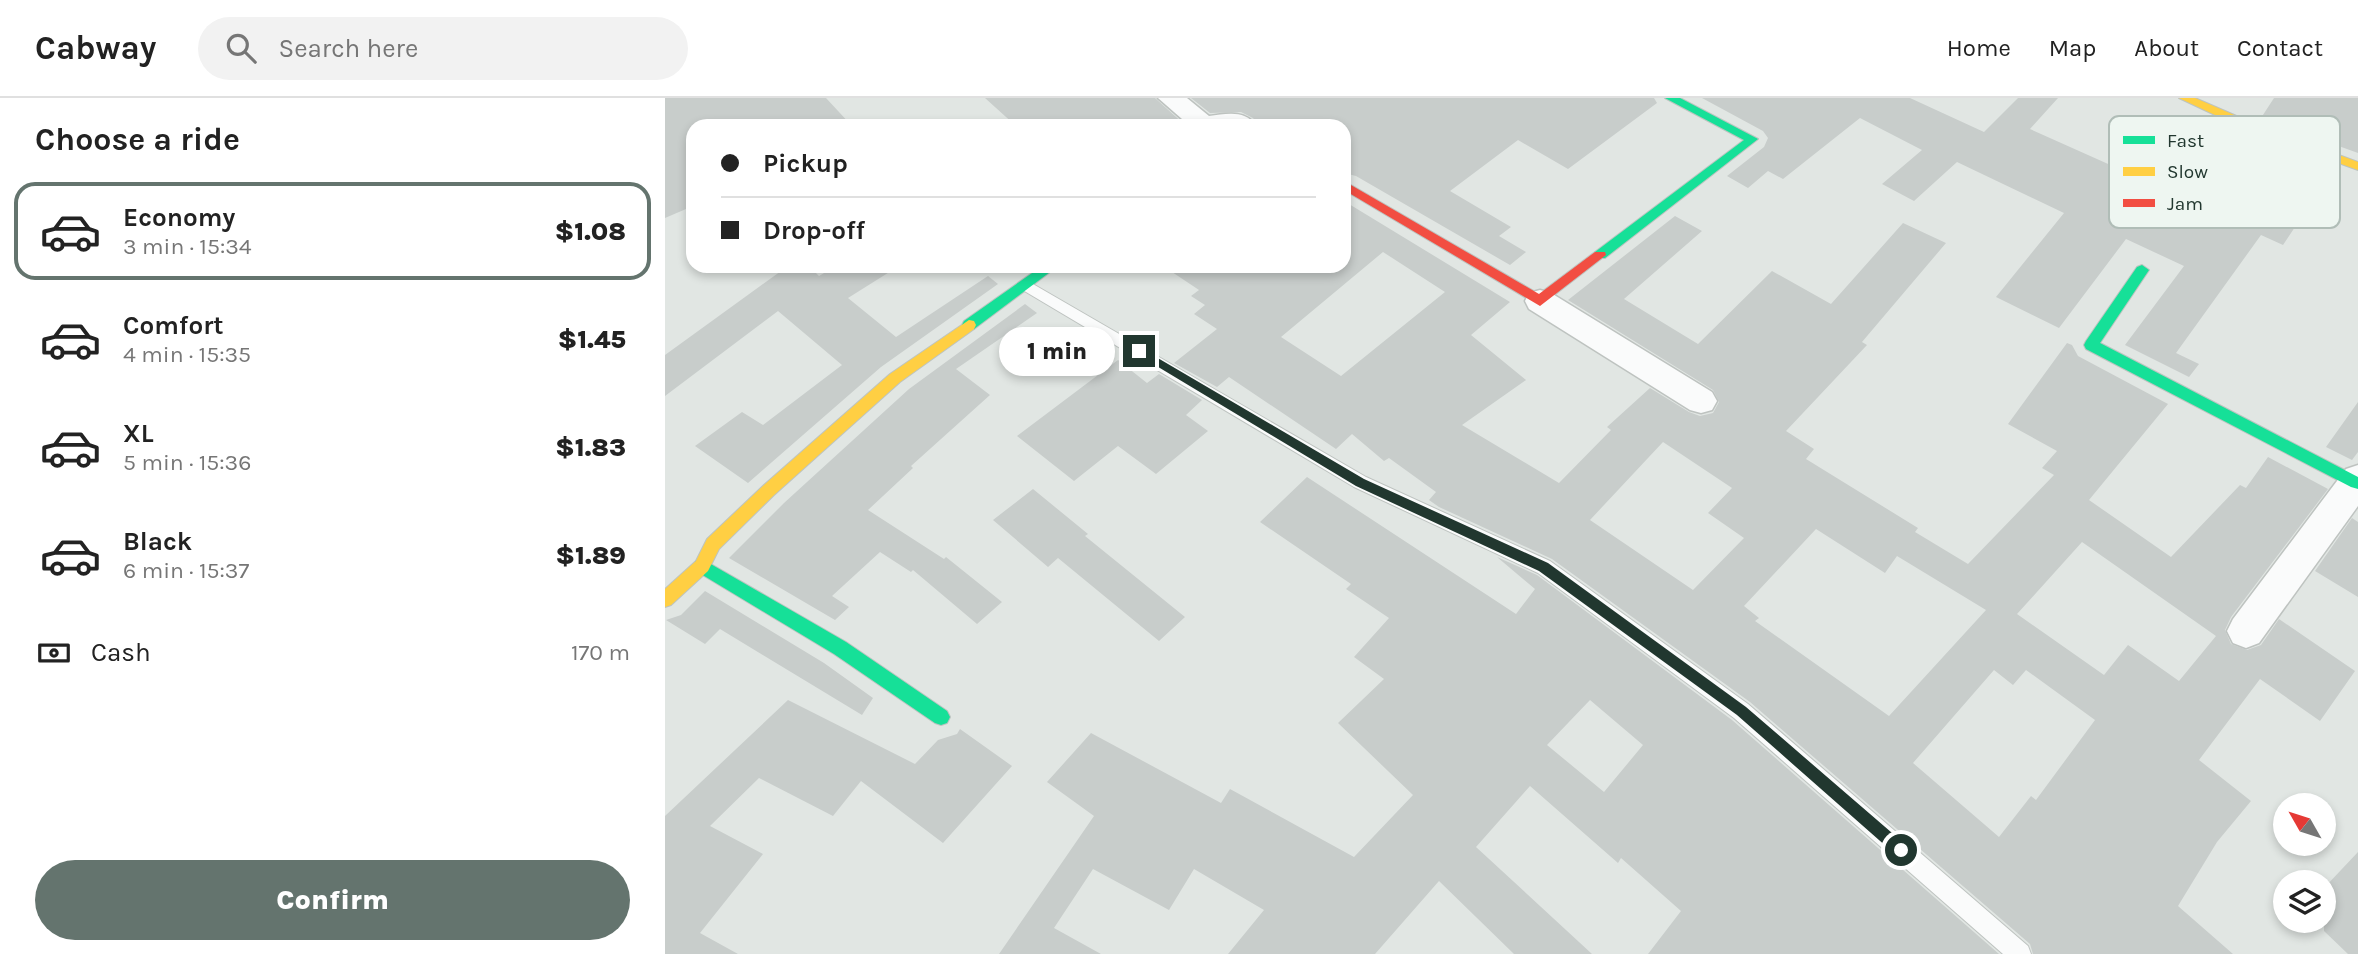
<!DOCTYPE html>
<html lang="en">
<head>
<meta charset="utf-8">
<style>
	:root { --surface:#fff; --page:#f2f2f2; --text:#222; --muted:#767676; --line:#e0e0e0; --accent:#64746e }
	body { margin:0; font-family:Karla,sans-serif; background:var(--page); color:var(--text); height:100vh; display:flex; flex-direction:column; font-size:26px; white-space:nowrap }
	* { box-sizing:border-box; margin:0 }
	p { font-size:23px; color:var(--muted) }
	.icon { flex:none; width:38px; height:38px; fill:none; stroke:currentColor; stroke-width:2; stroke-linecap:round; stroke-linejoin:round }
	.map { position:relative; flex:1; overflow:hidden }
	.sheet { display:flex; flex-direction:column; background:var(--surface); width:665px }
	.sheet>* { flex:none }
	.top-card { position:absolute; left:21px; top:21px; width:665px; height:154px; border-radius:21px; box-shadow:0 4px 10px #0003; display:grid; align-content:center; height:154px; padding:0 35px; background:var(--surface) }
	.needle { width:46px; rotate:309deg }
	.tools { position:absolute; left:1608px; top:695px; display:grid; gap:14px }
	.tools a { display:grid; place-items:center; width:63px; height:63px; border-radius:50%; background:var(--surface); box-shadow:0 4px 10px #0003; font-size:35px }
	.end { position:absolute; width:32px; height:32px; margin:-16px; border:9px solid #21372f; background:#fff; box-shadow:0 0 0 4px #fff }
	.from { border-radius:50% }
	.bubble { position:absolute; height:49px; border-radius:24px; background:var(--surface); box-shadow:0 4px 10px #0003; font-size:23px; font-weight:800; line-height:49px; text-align:center }
	.top-card b { display:flex; align-items:center; gap:24px; height:66px; font-size:26px }
	.top-card b+b { border-top:2px solid var(--line) }
	.top-card i { width:18px; height:18px; background:var(--text) }
	ul { padding:0; list-style:none }
	li { display:flex; align-items:center; gap:21px; height:98px; margin:0 14px 10px; padding:0 21px; border:4px solid transparent; border-radius:21px }
	li div { flex:1 }
	li b { display:block; font-size:26px }
	li em { font-style:normal; font-weight:800 }
	li.active { border-color:var(--accent) }
	li>.icon { width:63px; height:63px; stroke-width:1.5 }
	h2 { padding:0 35px; font-size:32px; line-height:84px }
	.pay { display:flex; align-items:center; gap:18px; height:77px; padding:0 35px; font-size:26px }
	.pay p { margin-inline-start:auto }
	.primary-button { display:flex; gap:14px; margin-top:auto; padding:14px 35px }
	.primary-button a { flex:1; height:80px; border-radius:42px; background:var(--accent); color:#fff; font-size:28px; font-weight:800; line-height:80px; text-align:center }
	header { display:flex; align-items:center; gap:42px; box-sizing:border-box; height:98px; padding:0 35px; background:var(--surface); border-bottom:2px solid var(--line) }
	header strong { font-size:33px }
	nav { display:flex; gap:38px; margin-inline-start:auto; font-size:24px }
	.search { width:490px; height:63px; background:var(--page); display:flex; align-items:center; gap:18px; box-sizing:border-box; padding:0 24px; border-radius:38px; color:var(--muted); font-size:26px }
	main { display:flex; flex:1; min-height:0 }
	.map>svg:first-child { display:block }
	.building { fill:#c8cdcb; fill-rule:evenodd }
	.lines { fill:none; stroke-linecap:round; stroke-linejoin:round }
	.lane-casing { stroke:#bec3c0; stroke-width:2 }
	.street-casing { stroke:#bec3c0; stroke-width:3 }
	.fast-casing { stroke:#bdc4c0; stroke-width:2 }
	.slow-casing { stroke:#bdc4c0; stroke-width:2 }
	.jam-casing { stroke:#bdc4c0; stroke-width:2 }
	.lane { fill:#fafbfb; fill-rule:evenodd }
	.street { fill:#fafbfb; fill-rule:evenodd }
	.fast { fill:#16e098; fill-rule:evenodd }
	.slow { fill:#ffcf43; fill-rule:evenodd }
	.jam { fill:#f24e42; fill-rule:evenodd }
	.route { fill:#21372f }
	.key { fill:#eef6f1; stroke:#b0bdb7; stroke-width:2 }
	.key-label { font-size:19px; fill:#21372f }
</style>
</head>
<body>
<header>
<strong>Cabway</strong>
<div class="search"><svg class="icon" aria-label="search" viewBox="0 0 24 24"><circle cx="10" cy="10" r="6"/><path d="M15 15l6 6"/></svg>Search here</div>
<nav><a>Home</a><a>Map</a><a>About</a><a>Contact</a></nav>
</header>
<main>
<section class="sheet">
<h2>Choose a ride</h2>
<ul>
<li class="active"><svg class="icon" aria-label="car" viewBox="0 0 24 24"><path d="M5 17H2v-5l4-1 3-4h7l3 4 3 1v5h-3M9 17h6M6 11h13"/><circle cx="7" cy="17" r="2"/><circle cx="17" cy="17" r="2"/></svg><div><b>Economy</b><p>3 min · 15:34</p></div><em>$1.08</em></li>
<li><svg class="icon" aria-label="car" viewBox="0 0 24 24"><path d="M5 17H2v-5l4-1 3-4h7l3 4 3 1v5h-3M9 17h6M6 11h13"/><circle cx="7" cy="17" r="2"/><circle cx="17" cy="17" r="2"/></svg><div><b>Comfort</b><p>4 min · 15:35</p></div><em>$1.45</em></li>
<li><svg class="icon" aria-label="car" viewBox="0 0 24 24"><path d="M5 17H2v-5l4-1 3-4h7l3 4 3 1v5h-3M9 17h6M6 11h13"/><circle cx="7" cy="17" r="2"/><circle cx="17" cy="17" r="2"/></svg><div><b>XL</b><p>5 min · 15:36</p></div><em>$1.83</em></li>
<li><svg class="icon" aria-label="car" viewBox="0 0 24 24"><path d="M5 17H2v-5l4-1 3-4h7l3 4 3 1v5h-3M9 17h6M6 11h13"/><circle cx="7" cy="17" r="2"/><circle cx="17" cy="17" r="2"/></svg><div><b>Black</b><p>6 min · 15:37</p></div><em>$1.89</em></li>
</ul>
<div class="pay"><svg class="icon" aria-label="cash" viewBox="0 0 24 24"><path d="M3 7h18v10H3z"/><circle cx="12" cy="12" r="2"/></svg>Cash<p>170 m</p></div>
<div class="primary-button"><a>Confirm</a></div>
</section>
<div class="map">
<svg width="1693" height="856" viewBox="0 0 1693 856">
	<rect width="100%" height="100%" fill="#e1e6e3"/>
	<path class="building" d="M0 0H161L187 28H28V108L0 120Z
		M320 0H490L521 28H351Z
		M526 0H989L992 5 903 71 853 42 785 93 846 129 834 138 861 154 845 167 691 78 679 75V28H594L588 20 576 14 545 15Z
		M1037 0H1245L1319 34 1353 0H1393L1365 31 1535 107 1586 41 1631 57 1606 92 1644 108 1618 147 1596 137 1511 255 1534 266 1524 279 1460 247 1519 168 1461 141 1394 230 1331 199 1399 115 1292 64 1249 103 1217 86 1257 52 1195 20 1118 81 1103 73 1083 90 1062 78 1099 49 1103 40 1098 33Z
		M1609 0H1693V55L1596 20Z
		M679 103 845 204 806 237 861 282 797 327 894 385 946 332 942 329 985 290 1024 314 1035 318 1048 315 1054 304 1048 292 903 202 1010 118 1037 133 959 201 1033 246 1107 173 1166 206 1238 125 1281 145 1197 244 1202 247 1121 333 1149 351 1141 361 1253 430 1250 434 1303 466 1389 377 1377 370 1392 353 1343 326 1402 245 1407 247 1413 258 1503 306 1424 402 1506 459 1575 387 1581 390 1603 359 1663 391 1566 519 1560 532 1566 546 1582 552 1596 547 1614 521 1690 573 1655 623 1595 581 1534 662 1586 703 1552 744 1513 808 1568 856H1368L1365 846 1085 604 887 461 774 409 764 402 771 394 724 360 719 363 687 336 671 351 564 279 552 289 509 265 552 231 529 216 540 207 526 198 534 192 498 168H679ZM718 154 780 194 676 278 616 239ZM998 344 1067 390 1043 415 1079 440 1028 492 925 422ZM1151 431 1220 475 1232 458 1321 512 1224 618 1090 523 1094 520 1079 508ZM1417 444 1551 538 1514 583 1463 547 1439 577 1352 516ZM1329 572 1348 587 1361 572 1430 622 1371 702 1366 698 1334 739 1248 665Z
		M123 168H144L154 178 171 168H234L183 200 231 239 323 178 333 186 216 269 83 385 30 348 77 314 98 327 177 267 113 213 0 298V257Z
		M360 206 372 215 291 271 325 297 246 368 248 370 203 412 279 461 281 459 337 504 312 526 248 472 246 474 215 454 167 498 184 509 170 522 64 460 119 405 244 291Z
		M453 262 482 285 494 276 537 302 521 317 543 333 491 376 453 348 409 383 352 338Z
		M1693 304V354L1687 362 1661 349Z
		M642 379 851 516 870 491 832 459 872 477 1067 622 1334 856H983L1016 813 956 760 953 765 865 688 811 749 927 856H849L774 783 710 856H563L599 812 529 771 504 812 428 771 389 830 436 856H334L429 718 382 684 426 635 556 705 565 691 689 759 748 697 673 625 719 581 689 559 724 520 681 491 686 486 595 424ZM925 602 978 647 939 694 882 647Z
		M368 391 423 436 420 438 520 519 494 543 393 460 383 469 328 422Z
		M1687 420 1693 424V499L1650 473Z
		M40 493 159 565 208 600 197 617 55 531 40 546 1 522 16 517Z
		M123 602 250 666 273 642 292 636 295 631 347 668 278 745 196 683 168 718 94 680 45 728 98 756 35 835 73 856H0V718Z
		M1693 754V856H1683L1659 833V790Z"/>
	<g class="lines">
		<g class="lane-casing">
			<path id="lane" d="M361 182 701 379 885 463 1083 606 1363 848 1366 856H1338L1069 620 873 475 689 389 356 191 354 187Z"/>
		</g>
		<g class="street-casing">
			<path id="street" d="M493 0H522L544 18C561 16 580 11 591 28H525Z
				M875 192 886 195 1047 294 1052 303 1047 312 1036 315 1025 312 864 211 860 203 864 195Z
				M1693 367V408L1594 545 1581 550 1568 545 1562 533 1568 521 1681 371Z"/>
		</g>
		<g class="fast-casing">
			<path id="fast" d="M1000 0H1015L1093 41 940 160H930V154L1079 42Z
				M1477 167 1484 172 1435 245 1693 379V391L1686 389 1421 251 1419 247 1421 243 1472 169Z
				M377 168H393L309 231H299L297 227 299 223Z
				M37 461 181 544 282 613 285 619 282 625 276 627 270 625 169 556 31 473 29 468 31 463Z"/>
		</g>
		<g class="slow-casing">
			<path id="slow" d="M1514 0H1530L1590 26 1693 64V72L1582 32Z
				M304 222 309 223 311 227 309 231 235 284 109 397 54 451 43 473 6 507 0 509V491L31 463 42 441 99 387 225 276Z"/>
		</g>
		<g class="jam-casing">
			<path id="jam" d="M679 83 874 196 930 154H940L941 157 875 208 679 92Z"/>
		</g>
		<use href="#lane" class="lane"/>
		<use href="#street" class="street"/>
		<use href="#fast" class="fast"/>
		<use href="#slow" class="slow"/>
		<use href="#jam" class="jam"/>
	</g>
	<path class="route" d="M474 249 699 381 883 465 1081 609 1241 747V757H1231L1072 617 874 473 691 388 470 255V250Z"/>
	<rect x="1444" y="18" width="231" height="112" rx="10" class="key"/>
	<rect x="1458" y="38" width="32" height="8" fill="#16e098"/>
	<rect x="1458" y="69" width="32" height="9" fill="#ffcf43"/>
	<rect x="1458" y="101" width="32" height="8" fill="#f24e42"/>
	<g class="key-label">
		<text x="1502" y="49">Fast</text>
		<text x="1502" y="80">Slow</text>
		<text x="1502" y="112">Jam</text>
	</g>
</svg>
<div class="tools">
<a><svg class="needle" viewBox="-14 -14 28 28"><path d="M0-13l5 13h-10z" fill="#e53935"/><path d="M0 13l5-13h-10z" fill="#767676"/></svg></a>
<a><svg class="icon" aria-label="layers" viewBox="0 0 24 24"><path d="M12 4l9 5-9 5-9-5zM3 14l9 5 9-5"/></svg></a>
</div>
<i class="end from" style="left:1236px;top:752px"></i>
<i class="end" style="left:474px;top:253px"></i>
<div class="bubble" style="left:334px;top:229px;width:116px">1 min</div>
<div class="top-card">
<b><i class="from"></i>Pickup</b>
<b><i></i>Drop-off</b>
</div>
</div>
</main>
</body>
</html>
